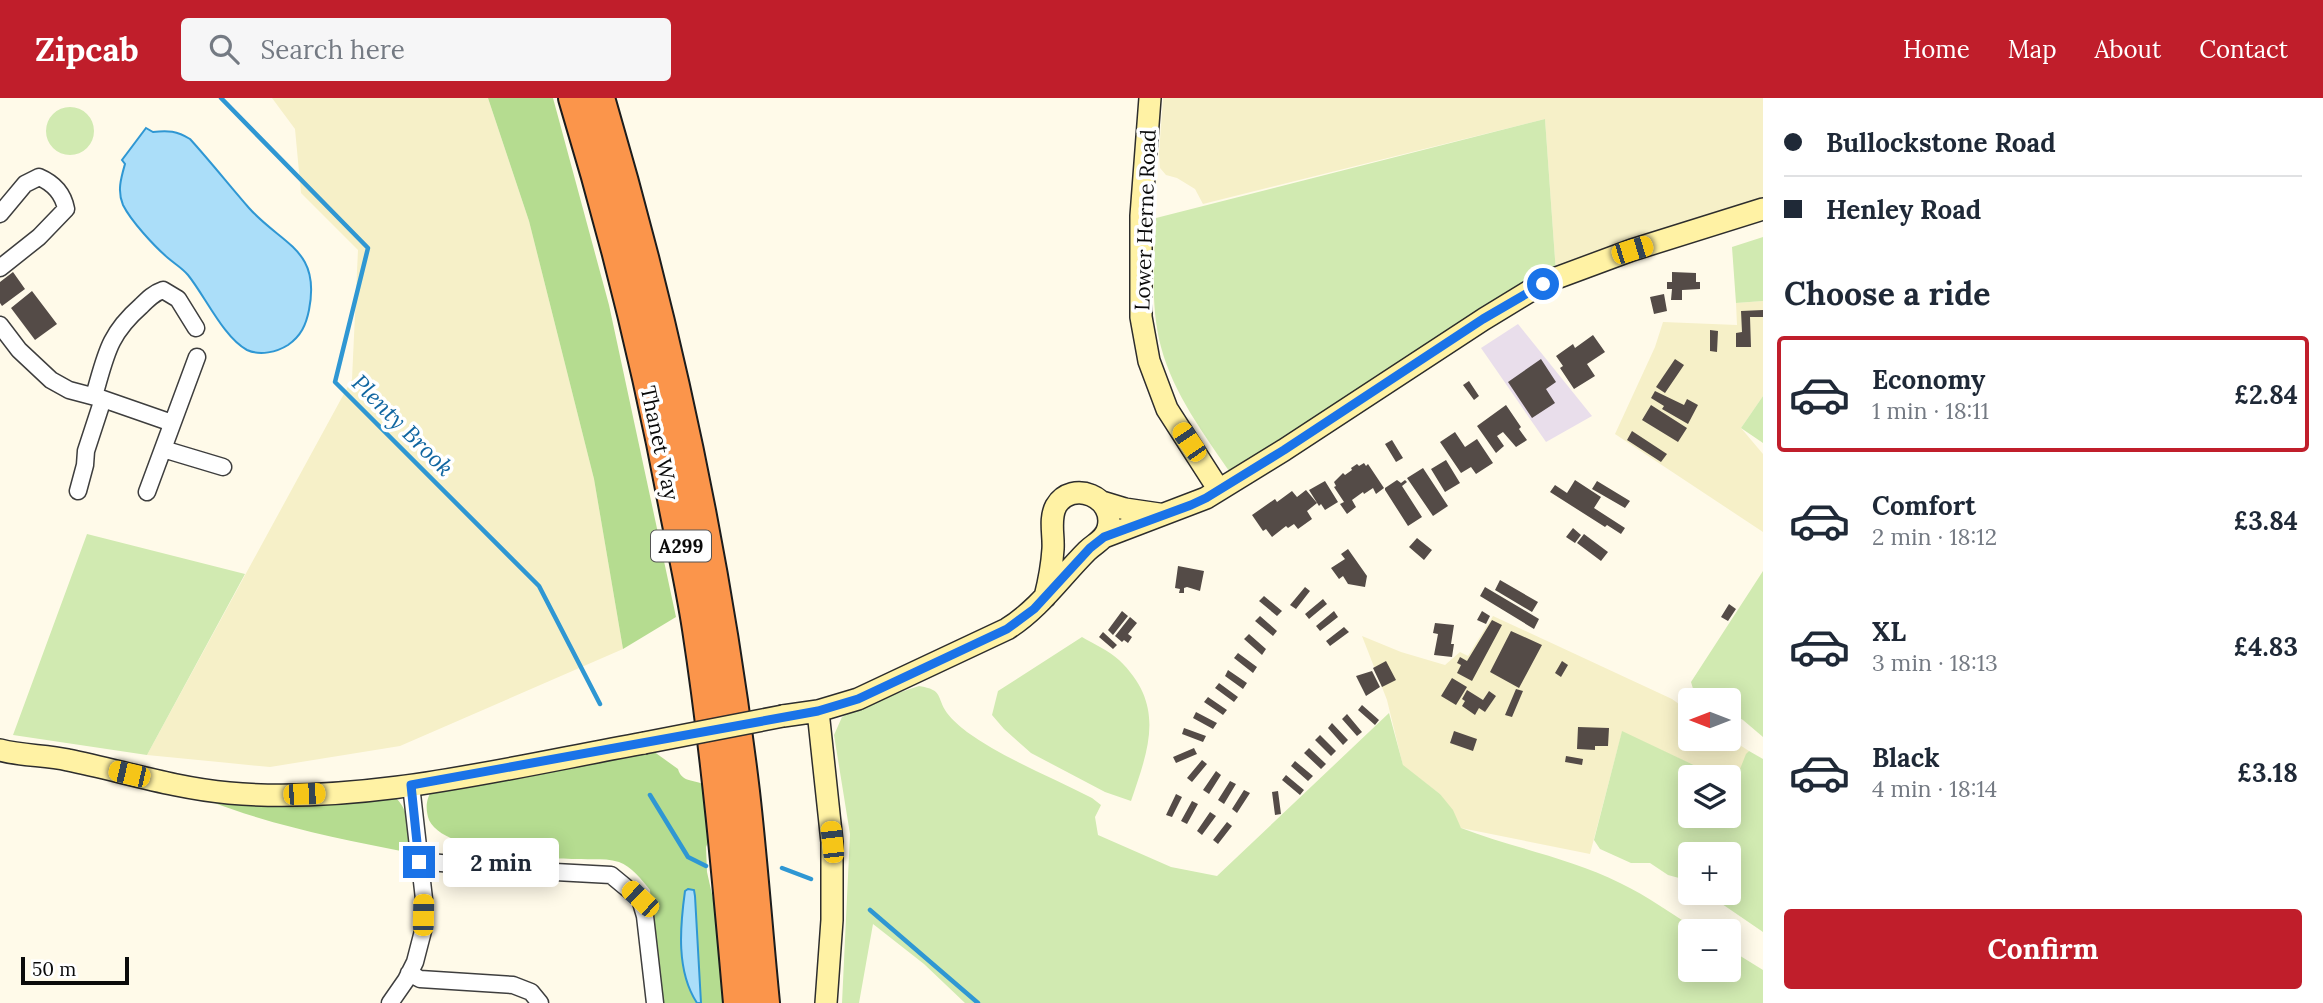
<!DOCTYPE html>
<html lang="en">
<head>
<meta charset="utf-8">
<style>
	:root { --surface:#fff; --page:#f6f6f7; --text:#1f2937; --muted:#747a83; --line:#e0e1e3; --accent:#c01e2b }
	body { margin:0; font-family:Lora,serif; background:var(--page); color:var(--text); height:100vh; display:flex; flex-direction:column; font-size:26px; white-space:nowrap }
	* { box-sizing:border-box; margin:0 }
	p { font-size:23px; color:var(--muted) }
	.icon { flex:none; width:38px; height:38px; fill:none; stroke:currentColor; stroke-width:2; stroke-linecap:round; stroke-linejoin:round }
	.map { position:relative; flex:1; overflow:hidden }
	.details { display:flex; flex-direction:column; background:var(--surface); width:560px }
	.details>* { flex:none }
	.guide { display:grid; align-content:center; height:154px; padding:0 21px; background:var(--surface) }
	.needle { width:46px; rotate:270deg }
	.buttons { position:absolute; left:1678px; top:590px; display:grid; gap:14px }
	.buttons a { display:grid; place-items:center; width:63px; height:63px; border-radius:7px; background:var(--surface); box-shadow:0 4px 18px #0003; font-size:35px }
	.scale { position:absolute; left:21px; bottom:18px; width:108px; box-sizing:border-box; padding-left:7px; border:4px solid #0b0b0b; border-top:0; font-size:19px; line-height:24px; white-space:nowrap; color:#0b0b0b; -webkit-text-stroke:5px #fff; paint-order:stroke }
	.end { position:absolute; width:32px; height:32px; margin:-16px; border:9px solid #1a73e8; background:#fff; box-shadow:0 0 0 4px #fff }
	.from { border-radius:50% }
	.bubble { position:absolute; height:49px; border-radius:7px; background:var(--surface); box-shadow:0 4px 18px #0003; font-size:23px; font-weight:800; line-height:49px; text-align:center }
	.car { position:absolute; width:21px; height:42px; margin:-21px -10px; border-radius:9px; box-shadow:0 0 5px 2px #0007; background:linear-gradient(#f5c518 24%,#345 0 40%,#f5c518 0 76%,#345 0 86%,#f5c518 0) }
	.guide b { display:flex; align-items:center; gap:24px; height:66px; font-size:26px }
	.guide b+b { border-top:2px solid var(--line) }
	.guide i { width:18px; height:18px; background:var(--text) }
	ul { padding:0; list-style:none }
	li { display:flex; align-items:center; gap:21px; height:116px; margin:0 14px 10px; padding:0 7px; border:4px solid transparent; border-radius:7px }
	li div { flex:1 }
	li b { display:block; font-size:26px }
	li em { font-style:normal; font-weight:800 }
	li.selected { border-color:var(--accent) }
	li>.icon { width:63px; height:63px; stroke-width:1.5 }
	h2 { padding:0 21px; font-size:32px; line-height:84px }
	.button { display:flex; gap:14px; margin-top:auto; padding:14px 21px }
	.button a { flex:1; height:80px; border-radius:7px; background:var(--accent); color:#fff; font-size:28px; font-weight:800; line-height:80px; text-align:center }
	header { display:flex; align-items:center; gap:42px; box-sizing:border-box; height:98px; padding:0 35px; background:var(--accent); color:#fff }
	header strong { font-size:33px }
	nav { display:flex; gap:38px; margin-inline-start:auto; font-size:24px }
	.search { width:490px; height:63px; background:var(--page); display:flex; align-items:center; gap:18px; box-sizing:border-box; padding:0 24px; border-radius:7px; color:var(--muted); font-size:26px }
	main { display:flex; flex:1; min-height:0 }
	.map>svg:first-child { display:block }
	.industrial { fill:#e9deeb }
	.farmland { fill:#f6f0c8 }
	.green { fill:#d1eab1 }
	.forest { fill:#b5dc90 }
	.water { fill:#abdef9; stroke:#2f97d3; stroke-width:2 }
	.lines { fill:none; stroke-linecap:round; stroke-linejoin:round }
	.stream { stroke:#2f97d3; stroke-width:4.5 }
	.building { fill:#544b47 }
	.street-casing { stroke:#3e3e3e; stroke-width:19 }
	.secondary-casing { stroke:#2d2d2d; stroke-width:24 }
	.highway-casing { stroke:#1c1c1c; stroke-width:32 }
	.street { stroke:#fff; stroke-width:16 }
	.secondary { stroke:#fff2a4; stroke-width:21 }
	.highway { stroke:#fb954b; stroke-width:28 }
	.secondary-bridge-casing { stroke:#2d2d2d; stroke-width:24; stroke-linecap:butt }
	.secondary-bridge { stroke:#fff2a4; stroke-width:21 }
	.route { stroke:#1a73e8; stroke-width:9 }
	.labels { text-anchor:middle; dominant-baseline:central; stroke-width:7; stroke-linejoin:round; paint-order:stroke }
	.shield { fill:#fff; stroke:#545454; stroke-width:2 }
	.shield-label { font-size:19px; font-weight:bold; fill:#0b0b0b }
	.street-label { font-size:21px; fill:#0b0b0b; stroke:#fff }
	.water-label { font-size:23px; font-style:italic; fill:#1066a1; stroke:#fff }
</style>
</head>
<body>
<header>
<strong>Zipcab</strong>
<div class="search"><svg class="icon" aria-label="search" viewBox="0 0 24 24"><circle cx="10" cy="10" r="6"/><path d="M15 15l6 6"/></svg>Search here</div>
<nav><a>Home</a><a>Map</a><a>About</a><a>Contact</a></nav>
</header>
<main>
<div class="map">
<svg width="1763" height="905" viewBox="0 0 1763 905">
	<rect width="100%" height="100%" fill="#fffae9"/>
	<path class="industrial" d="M1518 226 1592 318 1546 344 1481 250Z"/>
	<path class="farmland" d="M272 0H488L529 123 594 381 623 551 400 648 270 669 147 657 352 281 358 152 301 95 295 31Z
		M1163 0H1763V114L1556 175 1545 21 1203 106 1195 91 1177 80 1166 77 1160 70 1159 55Z
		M1763 203V298L1741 330 1763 356V434L1615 336 1655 249 1663 224 1737 227 1736 205Z
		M1493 518 1672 601 1690 614V640H1729L1749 653 1734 686 1729 684V679H1719L1622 634 1590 756 1461 730 1440 696 1403 668 1387 602 1362 538 1401 554 1445 567 1460 554 1468 558Z"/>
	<path class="green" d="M46 33a24 24 0 1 1 48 0a24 24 0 1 1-48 0Z
		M1545 21 1556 175 1232 377C1205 338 1173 295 1161 249 1150 208 1154 162 1156 120Z
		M1763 139V203L1736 205 1732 149Z
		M1763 298V345L1741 330Z
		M87 436 245 476 147 657 13 637Z
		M1763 473V639L1743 622 1729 614V602H1708L1694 594 1691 584Z
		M1082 539C1094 546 1109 553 1119 562 1166 607 1149 650 1131 703L1105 694 1031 655 1004 631 992 617 998 593Z
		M919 588C944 592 936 599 947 615 952 622 961 629 967 634 1005 661 1051 679 1092 700L1101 707 1095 719 1098 737 1171 769 1217 778 1389 615 1403 667 1440 696 1453 712 1461 730C1513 750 1570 760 1620 785 1648 798 1673 817 1699 833H1690V872H1729V851L1763 872V905H965L924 866 873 826 859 905H842L850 736 834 637 842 619 868 605Z
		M1622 633 1719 679H1690V718H1729V684L1734 686 1746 656 1749 653 1763 661V834L1706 795 1729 794V756H1690V783L1668 777 1650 765H1631L1600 751 1594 742Z"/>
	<path class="forest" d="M488 0H553L609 207 676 519 623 551 594 381 529 123Z
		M653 653 678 671C682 685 694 681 705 687L711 737 706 749 707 774 720 832 725 905H662L656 864 650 792C642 782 631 768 619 764 606 760 594 762 581 761 549 761 437 754 428 719 425 707 427 699 434 689Z
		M389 695C411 708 408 731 411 755 341 741 273 728 207 702Z"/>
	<path class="water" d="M146 30 153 34C168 32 177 33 190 41 210 63 229 87 249 110 282 147 321 151 309 212 306 227 301 238 288 247 277 254 260 258 247 252 224 240 205 198 188 177 182 170 175 166 168 160 154 148 131 123 123 107 117 93 121 80 125 66L122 62Z
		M688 791 694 792 695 798 701 905H697C676 873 680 829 685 793Z"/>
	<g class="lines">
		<path class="stream" d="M221 0 368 150 335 284 539 488 600 606
			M650 697 688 759 706 768
			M782 770 811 781
			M870 812 978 905"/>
	</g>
	<path class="building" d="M13 174 25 191 2 208 0 205V184Z
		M1672 174 1696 175V184H1700V191L1682 192V202H1671L1672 191H1667V184H1672Z
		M32 193 57 226 35 242 11 210Z
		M1664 196 1667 213 1654 216 1650 199Z
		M1763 212V219H1750L1751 249H1736V235L1742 234 1741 213Z
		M1710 232 1718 233 1717 254 1710 253Z
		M1593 237 1605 254 1587 266 1595 278 1574 291 1560 270 1563 268 1556 258 1573 246 1575 250Z
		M1541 261 1556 284 1546 291 1555 305 1532 320 1508 284Z
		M1675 261 1684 267 1665 295 1656 289Z
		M1469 283 1479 298 1474 302 1463 287Z
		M1655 293 1684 307 1687 301 1698 307 1688 326 1662 311 1664 308 1651 300Z
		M1506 307 1521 329 1519 331 1527 342 1516 349 1503 334 1497 338 1504 348 1496 355 1477 328Z
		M1651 307 1687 330 1678 344 1642 322Z
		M1632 333 1667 356 1661 364 1627 342Z
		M1455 334 1465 349 1477 341 1493 365 1476 376 1471 369 1461 375 1440 344Z
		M1392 342 1403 360 1396 364 1385 346Z
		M1446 362 1460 385 1445 394 1431 371Z
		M1364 365 1366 368 1368 366 1384 390 1376 396 1373 390 1364 396 1363 394 1352 402 1356 409 1347 416 1340 406 1344 404 1334 389 1336 388 1334 384 1343 375 1345 377 1352 372 1351 370 1357 366 1359 368Z
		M1423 370 1448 408 1433 418 1407 380Z
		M1397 382 1401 385 1405 382 1407 384 1402 388 1422 419 1408 428 1385 392V390Z
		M1575 382 1601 399 1594 410 1625 430 1621 436 1607 427 1605 429 1550 394 1555 387 1567 395Z
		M1325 383 1338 404 1325 412 1321 406 1319 408 1309 392Z
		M1597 383 1630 403 1625 410 1592 391Z
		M1306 392 1317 405 1307 413 1312 421 1298 431 1294 426 1288 430 1286 428 1272 439 1266 431 1263 433 1252 417 1275 401 1277 404 1292 393 1297 399Z
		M1573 430 1581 437 1575 445 1566 439Z
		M1584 436 1608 454 1601 463 1577 445Z
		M1417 440 1432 452 1424 462 1409 449Z
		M1348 451 1367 478 1365 489 1348 486 1343 478 1339 481 1331 470 1345 461 1341 456Z
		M1178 468 1204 473 1200 493 1187 489 1184 490V495H1179L1180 491 1175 490Z
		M1500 482 1538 504 1532 514 1495 492Z
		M1305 489 1310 493 1296 511 1290 507Z
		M1485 489 1539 521 1534 531 1480 498Z
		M1264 498 1282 513 1277 518 1259 503Z
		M1323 501 1327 506 1309 521 1305 516Z
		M1729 506 1736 511 1728 523 1721 519Z
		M1122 513 1128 518 1113 537 1108 532Z
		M1334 513 1338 519 1320 533 1316 528Z
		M1482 513 1490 518 1486 526 1477 522Z
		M1260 518 1277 533 1273 538 1255 523Z
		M1130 519 1137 525 1128 536 1132 539 1128 545 1124 542 1122 544 1115 538Z
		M1492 522 1502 527 1472 583 1457 575 1461 567 1457 565 1460 559 1467 563Z
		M1435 525 1454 527 1451 546H1454L1452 559 1434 557 1438 536 1433 535Z
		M1344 529 1349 534 1330 548 1326 543Z
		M1511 533 1542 547 1519 590 1490 574Z
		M1103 534 1117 547 1113 551 1099 539Z
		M1249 536 1266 551 1262 557 1244 541Z
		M1238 555 1257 569 1253 575 1234 560Z
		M1386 563 1396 582 1382 589 1373 570Z
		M1562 563 1568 567 1561 579 1555 575Z
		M1228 572 1247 585 1243 591 1225 578Z
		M1372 573 1380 589 1366 598 1356 578Z
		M1452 580 1467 589 1456 607 1441 598Z
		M1219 585 1238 599 1234 604 1215 590Z
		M1516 591 1523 593 1512 619 1505 617Z
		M1467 592 1483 602 1489 593 1496 598 1485 614 1479 610 1475 617 1462 608 1465 603 1462 601Z
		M1208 599 1227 612 1223 617 1204 604Z
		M1362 607 1379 622 1375 627 1358 612Z
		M1196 614 1217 625 1213 631 1193 620Z
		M1347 616 1362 634 1357 638 1342 621Z
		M1332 625 1348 642 1343 647 1328 630Z
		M1578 629 1609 630 1608 648H1595V652L1577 651Z
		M1184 630 1206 638 1203 644 1182 636Z
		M1454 633 1477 641 1473 653 1450 645Z
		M1320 637 1336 653 1331 658 1315 642Z
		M1194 650 1197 656 1176 665 1173 659Z
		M1309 650 1326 666 1321 671 1304 655Z
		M1566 658 1583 661 1582 667 1565 664Z
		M1202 662 1207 666 1192 684 1187 680Z
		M1295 663 1313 678 1308 683 1291 668Z
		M1216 673 1221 677 1209 696 1203 692Z
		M1286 677 1304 692 1300 697 1282 682Z
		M1230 683 1236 686 1224 706 1218 702Z
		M1244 692 1250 695 1237 715 1232 711Z
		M1278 693 1281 716 1275 717 1272 694Z
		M1176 696 1182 699 1172 719 1166 717Z
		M1192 703 1198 706 1187 726 1181 723Z
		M1210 714 1216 718 1202 737 1197 733Z
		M1227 724 1232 728 1218 746 1213 742Z"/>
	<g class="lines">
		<g class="street-casing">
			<path id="street" d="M0 116 25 86 39 79C53 85 63 95 66 111L39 139 0 170
				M0 227 19 252 51 282 69 292 103 301 172 325
				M94 298C106 257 108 237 141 208 148 201 154 195 163 192L178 201 196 230
				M163 351 223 369
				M78 393 85 367 86 353 103 301
				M147 394 197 259
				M419 763 518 772 611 777 640 801 645 818 655 905
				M409 875 420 881 513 887 531 894 540 905
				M390 905 406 882 415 864 423 833 424 801 411 687"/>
		</g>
		<g class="secondary-casing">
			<path id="secondary" d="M1150 0 1141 118V219L1149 263 1167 311 1219 392
				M1102 404 1125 411 1159 416
				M1104 439 1206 400 1284 352 1484 221 1543 185 1632 152 1763 111
				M818 613 832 744V822L826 905
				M783 618 818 613 858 601 1007 531C1039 511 1060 480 1087 453 1095 445 1105 442 1108 430 1116 399 1072 381 1056 408 1049 421 1054 437 1053 451 1052 467 1049 483 1045 499
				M0 652C22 658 46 657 68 662 122 673 174 690 229 695 364 707 511 669 644 645"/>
		</g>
		<g class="highway-casing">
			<path id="highway" d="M573 0C614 135 648 272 674 411 682 451 691 491 697 531 716 655 727 780 738 905
				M600 0C667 227 717 459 745 694 753 764 758 835 765 905"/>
		</g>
		<use href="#street" class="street"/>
		<use href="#secondary" class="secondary"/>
		<use href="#highway" class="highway"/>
		<g class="secondary-bridge-casing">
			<path id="secondary-bridge" d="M644 645 783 618"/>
		</g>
		<use href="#secondary-bridge" class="secondary-bridge"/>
	</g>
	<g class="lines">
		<path class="route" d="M419 764 411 687 818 613 858 601 1007 531 1034 511 1090 450 1104 439 1191 407 1206 400 1284 352 1483 221 1543 186"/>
	</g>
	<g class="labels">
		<rect class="shield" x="651" y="432.5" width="60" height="31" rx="5"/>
		<g class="shield-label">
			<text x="681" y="448">A299</text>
		</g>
		<g class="street-label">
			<text transform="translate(1145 122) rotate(-88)">Lower Herne Road</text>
			<text transform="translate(660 345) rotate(78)">Thanet Way</text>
		</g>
		<g class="water-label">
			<text transform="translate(403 327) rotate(45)">Plenty Brook</text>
		</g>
	</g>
</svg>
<div class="buttons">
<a><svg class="needle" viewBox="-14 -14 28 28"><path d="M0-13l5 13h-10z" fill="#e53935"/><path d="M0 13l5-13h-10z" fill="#747a83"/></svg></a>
<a><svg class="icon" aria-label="layers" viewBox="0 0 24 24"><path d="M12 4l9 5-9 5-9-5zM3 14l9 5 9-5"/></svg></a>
<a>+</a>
<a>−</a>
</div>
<div class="scale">50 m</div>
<i class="end from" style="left:1543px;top:186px"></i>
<i class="end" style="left:419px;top:764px"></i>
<div class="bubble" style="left:443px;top:740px;width:116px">2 min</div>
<i class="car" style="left:1632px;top:152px;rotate:73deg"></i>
<i class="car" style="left:1189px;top:344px;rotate:326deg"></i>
<i class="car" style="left:129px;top:676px;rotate:283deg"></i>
<i class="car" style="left:304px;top:696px;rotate:88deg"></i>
<i class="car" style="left:832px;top:744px;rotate:354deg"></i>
<i class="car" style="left:640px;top:801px;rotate:313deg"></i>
<i class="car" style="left:423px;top:817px;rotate:1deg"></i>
</div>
<section class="details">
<div class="guide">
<b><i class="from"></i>Bullockstone Road</b>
<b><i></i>Henley Road</b>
</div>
<h2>Choose a ride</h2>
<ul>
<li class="selected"><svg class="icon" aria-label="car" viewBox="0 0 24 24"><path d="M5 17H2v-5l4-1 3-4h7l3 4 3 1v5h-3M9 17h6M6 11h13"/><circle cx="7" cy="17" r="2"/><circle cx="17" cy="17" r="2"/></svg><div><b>Economy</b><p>1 min · 18:11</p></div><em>£2.84</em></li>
<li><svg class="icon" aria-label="car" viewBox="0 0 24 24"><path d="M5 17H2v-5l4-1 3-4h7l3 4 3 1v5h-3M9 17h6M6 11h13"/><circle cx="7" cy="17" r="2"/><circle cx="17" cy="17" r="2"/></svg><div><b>Comfort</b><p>2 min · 18:12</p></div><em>£3.84</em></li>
<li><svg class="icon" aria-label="car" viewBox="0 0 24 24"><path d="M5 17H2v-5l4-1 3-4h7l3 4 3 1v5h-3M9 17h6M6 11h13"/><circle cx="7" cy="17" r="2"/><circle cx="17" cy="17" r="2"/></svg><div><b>XL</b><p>3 min · 18:13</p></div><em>£4.83</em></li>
<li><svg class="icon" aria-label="car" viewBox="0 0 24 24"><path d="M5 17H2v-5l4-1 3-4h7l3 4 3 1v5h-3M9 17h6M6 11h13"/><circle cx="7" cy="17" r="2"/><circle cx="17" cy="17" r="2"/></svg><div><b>Black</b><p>4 min · 18:14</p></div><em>£3.18</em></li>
</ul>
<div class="button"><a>Confirm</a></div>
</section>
</main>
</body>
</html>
